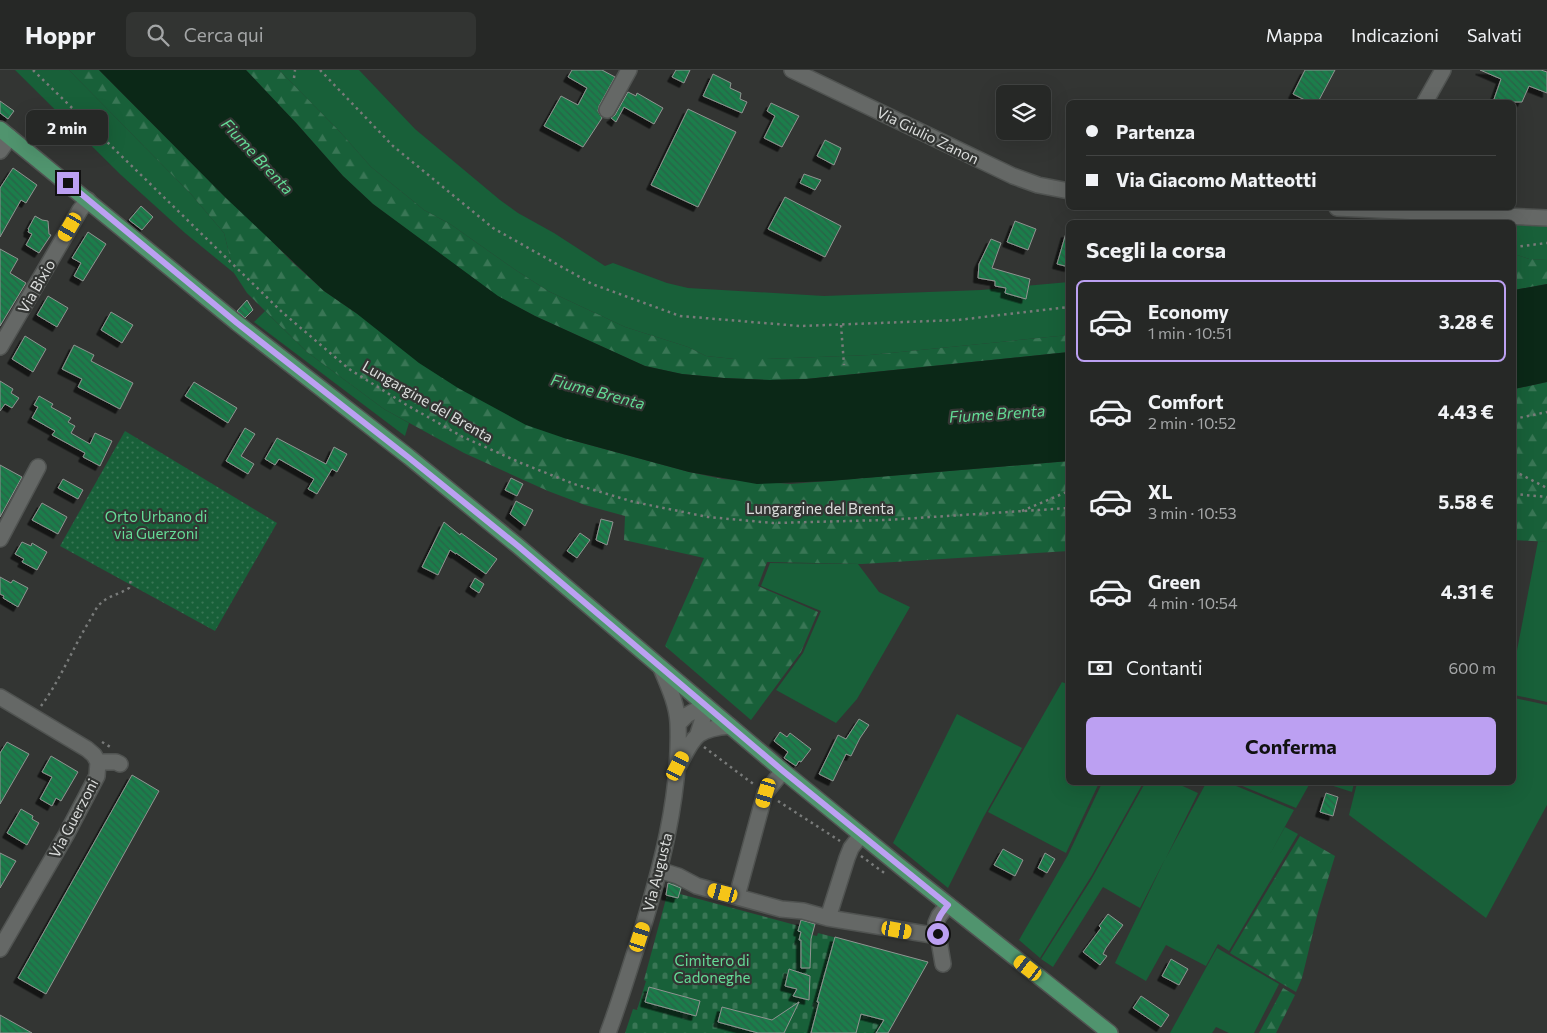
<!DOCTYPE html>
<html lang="it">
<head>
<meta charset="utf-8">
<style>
	:root { --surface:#262826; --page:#323432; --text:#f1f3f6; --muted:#a4a6a7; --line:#424443; --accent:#bca0f2 }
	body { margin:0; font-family:Commissioner,sans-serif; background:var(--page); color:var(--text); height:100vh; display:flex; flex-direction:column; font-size:19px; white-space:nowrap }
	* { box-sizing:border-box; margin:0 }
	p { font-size:16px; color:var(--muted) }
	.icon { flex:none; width:28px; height:28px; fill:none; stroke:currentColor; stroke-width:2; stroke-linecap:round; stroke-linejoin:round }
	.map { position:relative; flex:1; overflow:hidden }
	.drawer { position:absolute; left:1066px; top:150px; width:450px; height:565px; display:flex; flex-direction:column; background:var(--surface); border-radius:8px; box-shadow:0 5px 20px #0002,0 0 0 1px var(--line) }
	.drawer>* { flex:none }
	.guide { position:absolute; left:1066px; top:30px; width:450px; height:110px; border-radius:8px; box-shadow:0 5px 20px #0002,0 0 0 1px var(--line); display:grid; align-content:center; height:110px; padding:0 20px; background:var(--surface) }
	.tools { position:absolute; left:996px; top:15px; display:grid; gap:10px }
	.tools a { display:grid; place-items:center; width:55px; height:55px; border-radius:8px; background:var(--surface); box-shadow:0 5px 20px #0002,0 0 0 1px var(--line); font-size:25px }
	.end { position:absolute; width:22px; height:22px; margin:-11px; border:6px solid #bca0f2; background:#111; box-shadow:0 0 0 2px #111 }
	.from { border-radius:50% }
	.bubble { position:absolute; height:35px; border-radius:8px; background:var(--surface); box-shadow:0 5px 20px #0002,0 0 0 1px var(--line); font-size:16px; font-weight:700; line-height:35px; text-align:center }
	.car { position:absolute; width:15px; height:30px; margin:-15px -8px; border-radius:6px; box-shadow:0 0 4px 1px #0007; background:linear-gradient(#f5c518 24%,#345 0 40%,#f5c518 0 76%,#345 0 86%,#f5c518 0) }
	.guide b { display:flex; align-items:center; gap:18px; height:48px; font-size:19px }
	.guide b+b { border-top:1px solid var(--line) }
	.guide i { width:12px; height:12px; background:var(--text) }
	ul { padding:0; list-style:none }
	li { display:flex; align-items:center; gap:15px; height:82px; margin:0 10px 8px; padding:0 10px; border:2px solid transparent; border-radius:8px }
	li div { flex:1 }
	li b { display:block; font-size:19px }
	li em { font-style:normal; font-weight:700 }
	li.active { border-color:var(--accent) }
	li>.icon { width:45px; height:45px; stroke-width:1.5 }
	h2 { padding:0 20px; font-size:22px; line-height:60px }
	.pay { display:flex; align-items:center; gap:12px; height:55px; padding:0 20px; font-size:19px }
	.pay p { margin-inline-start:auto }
	.primary-button { display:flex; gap:10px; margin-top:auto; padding:10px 20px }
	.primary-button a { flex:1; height:58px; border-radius:8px; background:var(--accent); color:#111; font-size:20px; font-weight:700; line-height:58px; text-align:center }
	header { display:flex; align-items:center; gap:30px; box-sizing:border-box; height:70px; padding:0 25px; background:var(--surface); border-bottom:1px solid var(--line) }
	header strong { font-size:24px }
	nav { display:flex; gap:28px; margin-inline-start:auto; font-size:18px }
	.search { width:350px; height:45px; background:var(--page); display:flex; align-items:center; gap:12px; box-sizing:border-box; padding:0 18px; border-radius:8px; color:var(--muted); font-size:19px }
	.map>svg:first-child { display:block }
	.green { fill:#186039 }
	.forest { fill:url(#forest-firs) }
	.cemetery { fill:url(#cemetery-stones) }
	.garden { fill:url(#garden-dots) }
	.water { fill:#0b2817 }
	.building { fill:url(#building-back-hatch); stroke:#909391; filter:url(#shadow) }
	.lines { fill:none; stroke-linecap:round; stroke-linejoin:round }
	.minor-casing { stroke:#505351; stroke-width:18 }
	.major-casing { stroke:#505351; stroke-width:18 }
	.path { stroke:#797b7a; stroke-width:2.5; stroke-dasharray:2.5 4; stroke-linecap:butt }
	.minor { stroke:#656866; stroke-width:15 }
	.major { stroke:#50946e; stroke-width:15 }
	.route { stroke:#bca0f2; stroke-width:6 }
	.labels { text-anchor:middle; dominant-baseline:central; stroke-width:4.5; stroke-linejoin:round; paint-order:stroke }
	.street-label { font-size:15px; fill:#dbdddc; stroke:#333533 }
	.park-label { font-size:15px; fill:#65dc97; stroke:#333533 }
	.water-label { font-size:16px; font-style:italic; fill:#63db95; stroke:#333533 }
</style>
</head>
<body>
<header>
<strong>Hoppr</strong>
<div class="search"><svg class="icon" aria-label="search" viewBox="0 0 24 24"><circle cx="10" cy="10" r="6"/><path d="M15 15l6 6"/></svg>Cerca qui</div>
<nav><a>Mappa</a><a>Indicazioni</a><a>Salvati</a></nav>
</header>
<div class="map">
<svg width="1547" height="963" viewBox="0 0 1547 963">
	<defs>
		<pattern id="forest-firs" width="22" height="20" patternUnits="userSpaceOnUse" patternTransform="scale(1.25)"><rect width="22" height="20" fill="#186039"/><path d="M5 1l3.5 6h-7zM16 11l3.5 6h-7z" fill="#397655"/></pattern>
		<pattern id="cemetery-stones" width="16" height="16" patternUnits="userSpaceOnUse" patternTransform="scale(1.25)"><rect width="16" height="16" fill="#186039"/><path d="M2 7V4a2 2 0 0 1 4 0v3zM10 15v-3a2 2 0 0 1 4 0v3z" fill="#397655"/></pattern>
		<pattern id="garden-dots" width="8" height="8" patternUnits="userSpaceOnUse" patternTransform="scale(1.25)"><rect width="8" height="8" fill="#186039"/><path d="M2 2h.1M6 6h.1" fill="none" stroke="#397655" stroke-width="1.8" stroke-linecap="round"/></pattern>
		<pattern id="building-back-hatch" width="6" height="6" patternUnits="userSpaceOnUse" patternTransform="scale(1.25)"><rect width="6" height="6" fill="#1b7d4b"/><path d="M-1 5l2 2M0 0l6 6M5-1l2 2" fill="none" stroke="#2d6247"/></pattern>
		<filter id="shadow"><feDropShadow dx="-4.5" dy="4.5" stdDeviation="0" flood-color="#0009"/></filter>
	</defs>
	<rect width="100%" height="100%" fill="#333533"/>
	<path class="green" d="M15 0H69L191 124 224 163 234 203 185 163 121 105Z
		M279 0H359L415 59 500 130 518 143 554 163 605 196 613 193 667 213 688 218 824 226 981 220 1069 212V265L870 285 767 289H734L706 286 688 277 625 257 548 221 514 199 450 154 424 140 371 97 340 62Z
		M1547 152V190L1529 189 1514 184V155Z
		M265 241 307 282 384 339 409 353 405 366 254 252Z
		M1538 471 1547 472V632L1514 625V596Z
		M770 493 858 494 879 522 910 537 857 629 836 653 776 620 803 583 821 541 761 516Z
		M1062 612 1069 615V712L1099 713 1066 783 988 742Z
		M1514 628 1547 635V735L1486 848 1349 745 1357 713 1514 712Z
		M957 644 1022 678 983 748 948 818 893 773Z
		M1102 713H1143L1092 805 1040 888 1019 870 1068 785Z
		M1145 713H1176L1198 723 1166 788 1206 713H1229L1294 740 1270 784 1285 757 1298 764 1229 881 1218 874 1206 896 1166 875 1146 911 1115 893 1165 789 1140 838 1103 817 1053 897 1041 889 1091 810Z
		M1235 713H1310L1296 738Z
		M1324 713 1354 712V713L1352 722Z
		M1217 878 1279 914 1254 963H1229L1216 957 1212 963H1170Z"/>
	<path class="forest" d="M69 0H99L225 127 261 160 292 192 324 221 356 243 564 368 689 402 722 409 791 414 1069 391V481L862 494 767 492 758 516 818 542 801 582 751 650 665 576 704 488 624 470 625 446 585 435 548 421 464 383 384 339 307 282 247 223 234 203 224 163 191 124Z
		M246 0H279L340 62 371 97 424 140 450 154 514 199 548 221 625 257 688 277 706 286 734 289H767L870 285 1069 265V282L806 309 770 310 724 308 682 304 645 296 535 246 497 226 373 134 343 106 297 54Z
		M1514 184 1529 189 1547 190V214L1514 220Z
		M1547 312V472L1514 470V319Z
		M1300 766 1335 786 1318 842 1302 908 1296 922 1230 883Z
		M1283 918 1295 925 1276 963H1259Z"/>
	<path class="cemetery" d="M669 812 682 815 680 824 799 856 802 848 815 852 812 865 817 866 818 863 928 892 888 963H625L633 939 637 940 646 911 644 910 667 825H666Z"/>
	<path class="garden" d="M125 361 277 453 215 561 60 476Z"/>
	<path class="water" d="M99 0H246L297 54 343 106 373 134 498 226 535 246 645 296 682 304 724 308 770 310 806 309 1069 282V391L830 411 757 414 689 402 564 368 526 355 458 318 419 293 356 243 324 221 225 127Z
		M1547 214V312L1514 319V220Z"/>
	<path class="building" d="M572 0H602L615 7 599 36 598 41 602 48 583 77 544 56 561 26 578 35 587 18 568 7Z
		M676 0H690L684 13 672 7Z
		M1305 0H1335L1318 32H1309L1293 24Z
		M1480 0H1541L1547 2V23L1529 16 1522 32H1493L1501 9Z
		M713 4 731 13 730 18 741 23 740 29 747 32 742 43 703 26Z
		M628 22 636 26 637 23 663 38 654 54 624 37 616 52 611 48 615 45Z
		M0 31 14 41 8 49 0 43Z
		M771 33 799 46 782 77 764 68 775 46 767 41Z
		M688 39 736 62 698 137 651 115Z
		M825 70 841 78 834 95 817 86Z
		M13 98 37 115 26 133 21 130 0 167V118Z
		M804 104 821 110 815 120 800 113Z
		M785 127 841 156 825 187 768 159Z
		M141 136 153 147 142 160 129 150Z
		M35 146 42 150 48 151 49 164 51 165 39 183 26 175 32 164 28 162 29 160 28 159Z
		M1015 151 1036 159 1028 180 1007 172Z
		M88 162 106 174 83 211 74 206 81 193 72 188Z
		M1066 163 1069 164V197L1057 194Z
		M991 169 1001 173 992 198 1030 209 1026 229 1005 223 1006 218 995 216V211L978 208 979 194Z
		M0 179 18 189 10 203 26 213 0 256Z
		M48 226 68 238 57 257 37 245Z
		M247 230 253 240 245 248 237 241Z
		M111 242 133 255 122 273 101 260Z
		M25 266 46 279 33 302 12 289Z
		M74 275 94 285 91 291 133 313 120 339 78 317 82 309 62 299Z
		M0 311 13 319 11 323 19 328 12 338 5 334 0 341Z
		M194 312 237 338 228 353 185 326Z
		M39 326 53 334 51 337 71 348 68 352 75 356 71 363 90 374 95 363 112 371 100 396 83 387 85 383 52 365 55 361 32 348 38 337 34 335Z
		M245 358 255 364 241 386 254 394 248 404 226 391Z
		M277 368 326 394 334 377 347 384 337 402 332 399 317 424 308 419 314 409 279 389 275 395 265 389Z
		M0 395 22 407 0 447Z
		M511 408 523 414 517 426 505 420Z
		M63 409 83 420 78 429 58 418Z
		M516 431 533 440 525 456 510 444Z
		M42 433 67 447 58 464 32 450Z
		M601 449 613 452 607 475 596 470Z
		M444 452 460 465 461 463 497 489 486 504 456 483V484L450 480 438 505 422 497Z
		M580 463 590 470 577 488 567 481Z
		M22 472 31 476 32 473 47 482 37 500 22 492 24 489 15 484Z
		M0 507 11 513 13 510 28 518 18 537 3 528 4 526 0 524Z
		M475 508 484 514 479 523 470 517Z
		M859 649 869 655 860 668 851 686 846 684 833 711 819 704 838 665 846 669Z
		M780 662 787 667 790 663 811 679 801 692 799 691 796 696 784 688 788 682 774 671Z
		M7 672 29 684 0 734V683Z
		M51 686 78 702 61 731 56 728 52 736 40 729 52 707 42 702Z
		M132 705 159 721 46 924 18 908Z
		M1326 723 1338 727 1333 746 1320 742Z
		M21 739 33 746 32 749 39 753 27 775 7 763Z
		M1003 779 1023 790 1015 806 994 795Z
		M0 783 16 791 0 818Z
		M1045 783 1055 789 1047 803 1038 798Z
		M668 813 681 818 678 828 666 825Z
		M1108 844 1123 855 1106 878 1103 884 1107 886 1100 895 1083 882 1101 858 1099 856Z
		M801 850 815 854 811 869 810 898H801V870H799L801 862 798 861Z
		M835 867 928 892 888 963H876L884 950 861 944 856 963H811L819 932H817Z
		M1171 889 1188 899 1179 915 1162 906Z
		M789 899 810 906 809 930 793 926 797 919 785 916Z
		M649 917 700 931 696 946 645 932Z
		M1141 926 1169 945 1161 957 1133 938Z
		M799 932 784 963H758L718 952 722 937 772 950Z
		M0 945 32 963H0Z"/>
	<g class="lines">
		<g class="minor-casing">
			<path id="minor" d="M792 0 1013 106 1038 115 1069 121
				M1425 32 1443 0
				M607 40 629 0
				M0 81 10 67
				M1337 138 1547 148
				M0 277 80 140 88 130
				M0 469 38 397
				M0 627 87 679 94 685 98 692 97 706 66 765 0 879
				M678 654 687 645 705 635 704 645 698 664
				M98 692H116L120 694
				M679 695C694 667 695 659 730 656
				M659 800 678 806 697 816 781 839 803 841 828 848 847 788 851 778 861 765
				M737 826 765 723 783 701
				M828 848 932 865 938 864
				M943 894 936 853 939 846 948 835
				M608 963C619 934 628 903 638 873 660 803 681 726 678 653 677 634 668 615 661 598"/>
		</g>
		<g class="major-casing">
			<path id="major" d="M0 59 237 253 409 387 518 476 783 701 902 798 1110 963"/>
		</g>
		<path class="path" d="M33 0 282 242 349 299 405 334 463 367 521 393 574 414 634 432 708 447 773 453 886 450 1069 438
			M320 0 393 76 493 158 592 214 680 246 800 256 958 250 1069 237
			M294 8 295 0
			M1514 177 1547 173
			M841 255 844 295
			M1514 349 1547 342
			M1514 401 1547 418
			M1514 424 1547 427
			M1022 441 1069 421
			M41 636C59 612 71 582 87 555 91 549 94 541 99 535 108 525 119 525 129 518L131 510
			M102 672 112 678
			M704 677 756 716
			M778 731 840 771
			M861 786 887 805"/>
		<use href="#minor" class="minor"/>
		<use href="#major" class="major"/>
	</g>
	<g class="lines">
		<path class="route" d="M68 113 237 253 408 387 518 476 783 701 948 835C940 845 935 851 938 864"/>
	</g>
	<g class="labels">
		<g class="street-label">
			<text transform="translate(928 65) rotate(26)">Via Giulio Zanon</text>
			<text transform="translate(36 216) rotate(-60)">Via Bixio</text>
			<text transform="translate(428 331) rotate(30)">Lungargine del Brenta</text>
			<text x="820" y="438">Lungargine del Brenta</text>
			<text transform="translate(73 748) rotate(-62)">Via Guerzoni</text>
			<text transform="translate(657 802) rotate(-76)">Via Augusta</text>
		</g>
		<g class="park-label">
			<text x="156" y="446">Orto Urbano di<tspan x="156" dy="17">via Guerzoni</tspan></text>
			<text x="712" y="890">Cimitero di<tspan x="712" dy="17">Cadoneghe</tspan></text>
		</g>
		<g class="water-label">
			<text transform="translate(258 86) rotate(47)">Fiume Brenta</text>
			<text transform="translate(598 321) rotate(15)">Fiume Brenta</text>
			<text transform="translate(997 343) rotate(-4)">Fiume Brenta</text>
		</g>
	</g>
</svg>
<div class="tools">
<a><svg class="icon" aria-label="layers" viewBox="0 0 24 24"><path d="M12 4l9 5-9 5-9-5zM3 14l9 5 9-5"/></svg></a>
</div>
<i class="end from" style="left:938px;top:864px"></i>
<i class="end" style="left:68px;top:113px"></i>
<div class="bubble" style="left:26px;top:40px;width:82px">2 min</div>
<i class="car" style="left:70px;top:157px;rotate:210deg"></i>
<i class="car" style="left:678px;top:696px;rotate:27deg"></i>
<i class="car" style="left:766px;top:723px;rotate:197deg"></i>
<i class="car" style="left:723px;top:823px;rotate:285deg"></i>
<i class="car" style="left:897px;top:860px;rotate:100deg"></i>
<i class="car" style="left:640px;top:867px;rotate:18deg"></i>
<i class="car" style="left:1028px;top:898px;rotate:308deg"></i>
<div class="guide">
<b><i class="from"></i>Partenza</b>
<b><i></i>Via Giacomo Matteotti</b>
</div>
<section class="drawer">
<h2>Scegli la corsa</h2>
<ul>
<li class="active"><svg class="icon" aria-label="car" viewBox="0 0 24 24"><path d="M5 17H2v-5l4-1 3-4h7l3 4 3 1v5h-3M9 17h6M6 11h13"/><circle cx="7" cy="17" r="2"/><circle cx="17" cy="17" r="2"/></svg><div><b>Economy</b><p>1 min · 10:51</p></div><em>3.28 €</em></li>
<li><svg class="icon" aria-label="car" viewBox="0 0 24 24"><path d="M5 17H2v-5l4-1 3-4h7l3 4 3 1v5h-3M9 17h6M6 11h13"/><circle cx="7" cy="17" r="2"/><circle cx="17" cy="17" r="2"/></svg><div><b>Comfort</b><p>2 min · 10:52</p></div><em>4.43 €</em></li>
<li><svg class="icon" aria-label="car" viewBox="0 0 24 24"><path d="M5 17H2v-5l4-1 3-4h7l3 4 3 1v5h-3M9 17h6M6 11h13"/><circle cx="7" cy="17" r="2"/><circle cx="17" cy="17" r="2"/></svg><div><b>XL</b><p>3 min · 10:53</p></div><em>5.58 €</em></li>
<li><svg class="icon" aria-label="car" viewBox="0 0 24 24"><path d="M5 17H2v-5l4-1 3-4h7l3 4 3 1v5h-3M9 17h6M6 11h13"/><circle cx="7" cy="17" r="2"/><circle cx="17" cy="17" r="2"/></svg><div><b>Green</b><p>4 min · 10:54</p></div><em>4.31 €</em></li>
</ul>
<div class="pay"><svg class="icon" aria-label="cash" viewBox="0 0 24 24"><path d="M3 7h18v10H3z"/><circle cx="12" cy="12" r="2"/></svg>Contanti<p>600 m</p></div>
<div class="primary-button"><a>Conferma</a></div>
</section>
</div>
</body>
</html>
